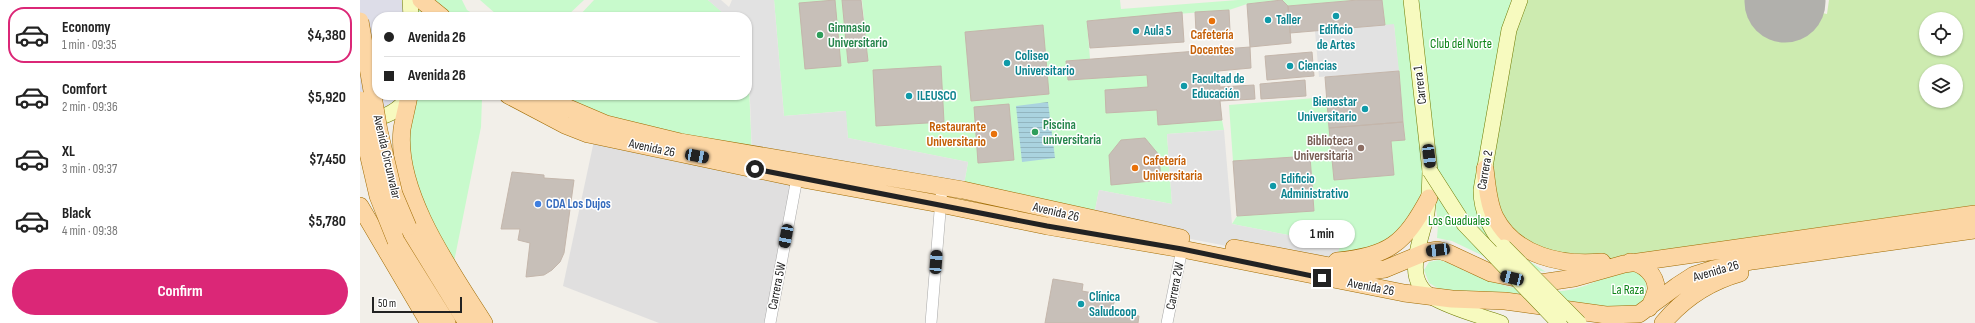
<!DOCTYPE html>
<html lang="en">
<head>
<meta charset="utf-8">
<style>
	:root { --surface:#fff; --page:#f2f2f2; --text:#222; --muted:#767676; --line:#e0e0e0; --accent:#db2777 }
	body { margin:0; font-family:"Sofia Sans Condensed",sans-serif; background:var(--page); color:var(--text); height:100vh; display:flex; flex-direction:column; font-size:15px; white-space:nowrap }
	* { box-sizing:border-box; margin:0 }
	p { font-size:13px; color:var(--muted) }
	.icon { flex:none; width:22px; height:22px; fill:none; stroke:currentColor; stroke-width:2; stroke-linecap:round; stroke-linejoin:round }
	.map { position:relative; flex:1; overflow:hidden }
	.side { display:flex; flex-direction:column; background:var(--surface); width:360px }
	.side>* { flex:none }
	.hud { position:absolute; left:12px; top:12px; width:380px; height:88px; border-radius:16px; box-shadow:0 1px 3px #0004; display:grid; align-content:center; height:88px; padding:0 12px; background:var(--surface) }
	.tools { position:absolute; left:1559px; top:12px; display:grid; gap:8px }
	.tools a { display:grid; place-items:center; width:44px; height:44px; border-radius:50%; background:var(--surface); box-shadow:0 1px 3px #0004; font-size:20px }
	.scale { position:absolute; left:12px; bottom:10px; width:90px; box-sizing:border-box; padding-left:4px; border:2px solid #222; border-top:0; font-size:11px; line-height:14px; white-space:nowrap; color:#222; -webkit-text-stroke:3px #fff; paint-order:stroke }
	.end { position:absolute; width:18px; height:18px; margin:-9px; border:5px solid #222; background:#fff; box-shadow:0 0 0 2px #fff }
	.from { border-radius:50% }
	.bubble { position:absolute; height:28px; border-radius:14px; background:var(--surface); box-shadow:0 1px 3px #0004; font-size:13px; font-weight:700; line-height:28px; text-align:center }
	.car { position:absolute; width:12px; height:24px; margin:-12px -6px; border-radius:5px; box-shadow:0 0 3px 1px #0007; background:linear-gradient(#222 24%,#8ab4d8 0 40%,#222 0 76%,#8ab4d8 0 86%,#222 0) }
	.hud b { display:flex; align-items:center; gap:14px; height:38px; font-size:15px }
	.hud b+b { border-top:1px solid var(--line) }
	.hud i { width:10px; height:10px; background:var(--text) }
	ul { padding:7px 0 0; list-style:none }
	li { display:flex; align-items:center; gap:12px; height:56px; margin:0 8px 6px; padding:0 4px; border:2px solid transparent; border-radius:16px }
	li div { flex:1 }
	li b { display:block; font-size:15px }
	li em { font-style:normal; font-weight:700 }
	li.active { border-color:var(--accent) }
	li>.icon { width:36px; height:36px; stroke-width:1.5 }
	.button { display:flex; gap:8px; margin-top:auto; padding:8px 12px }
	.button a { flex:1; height:46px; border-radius:24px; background:var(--accent); color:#fff; font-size:16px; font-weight:700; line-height:46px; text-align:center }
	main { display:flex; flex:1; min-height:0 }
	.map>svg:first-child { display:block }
	.residential { fill:#e0dfdf }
	.grass { fill:#cdebb0; fill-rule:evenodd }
	.park { fill:#c8facc }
	.parking { fill:#e2e2e2 }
	.plaza { fill:#dddde8 }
	.water { fill:url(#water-rules) }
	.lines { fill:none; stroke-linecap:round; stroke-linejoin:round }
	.runway { stroke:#b1b0ac; stroke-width:81 }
	.building { fill:#c7bfb8; stroke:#c4b6ab }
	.minor-casing { stroke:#a9a9a9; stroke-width:12 }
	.secondary-casing { stroke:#707d05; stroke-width:16 }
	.primary-casing { stroke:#a06b00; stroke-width:18 }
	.minor { stroke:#fff; stroke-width:11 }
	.secondary { stroke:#f7fabf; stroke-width:15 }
	.primary { stroke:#fcd6a4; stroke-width:17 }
	.secondary-bridge-casing { stroke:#707d05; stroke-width:16; stroke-linecap:butt }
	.primary-bridge-casing { stroke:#a06b00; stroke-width:18; stroke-linecap:butt }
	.secondary-bridge { stroke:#f7fabf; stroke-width:15 }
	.primary-bridge { stroke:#fcd6a4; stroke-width:17 }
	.route { stroke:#222; stroke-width:5 }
	.culture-dot { fill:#0f9aa8; stroke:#fff; stroke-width:1.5 }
	.food-dot { fill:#e8710a; stroke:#fff; stroke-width:1.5 }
	.leisure-dot { fill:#2e9e5b; stroke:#fff; stroke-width:1.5 }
	.education-dot { fill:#8d6e63; stroke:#fff; stroke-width:1.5 }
	.shop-dot { fill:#3f7fe0; stroke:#fff; stroke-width:1.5 }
	.labels { text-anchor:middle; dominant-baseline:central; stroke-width:3; stroke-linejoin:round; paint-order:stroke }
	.culture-label { font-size:13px; font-weight:bold; fill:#0d838f; stroke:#fff; text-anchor:start }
	.leisure-label { font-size:13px; font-weight:bold; fill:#27864d; stroke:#fff; text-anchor:start }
	.food-label { font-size:13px; font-weight:bold; fill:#c56008; stroke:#fff }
	.park-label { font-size:13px; fill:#0c8416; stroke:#fff }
	.street-label { font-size:13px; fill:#222; stroke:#fff }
	.education-label { font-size:13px; font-weight:bold; fill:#785e54; stroke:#fff; text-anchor:end }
	.shop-label { font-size:13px; font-weight:bold; fill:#366cbe; stroke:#fff; text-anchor:start }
</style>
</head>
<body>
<main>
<section class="side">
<ul>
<li class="active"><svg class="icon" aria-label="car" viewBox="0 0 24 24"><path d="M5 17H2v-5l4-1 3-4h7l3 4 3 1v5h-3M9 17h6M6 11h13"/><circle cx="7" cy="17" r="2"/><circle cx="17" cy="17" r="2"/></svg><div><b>Economy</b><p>1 min · 09:35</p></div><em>$4,380</em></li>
<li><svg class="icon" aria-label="car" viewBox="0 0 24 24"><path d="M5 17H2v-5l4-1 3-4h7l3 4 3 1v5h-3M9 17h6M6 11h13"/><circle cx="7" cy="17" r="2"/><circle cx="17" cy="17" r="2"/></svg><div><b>Comfort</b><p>2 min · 09:36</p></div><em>$5,920</em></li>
<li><svg class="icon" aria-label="car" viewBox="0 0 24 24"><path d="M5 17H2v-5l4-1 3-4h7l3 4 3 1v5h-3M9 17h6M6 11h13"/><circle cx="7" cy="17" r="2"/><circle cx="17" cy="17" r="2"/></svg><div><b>XL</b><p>3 min · 09:37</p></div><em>$7,450</em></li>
<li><svg class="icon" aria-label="car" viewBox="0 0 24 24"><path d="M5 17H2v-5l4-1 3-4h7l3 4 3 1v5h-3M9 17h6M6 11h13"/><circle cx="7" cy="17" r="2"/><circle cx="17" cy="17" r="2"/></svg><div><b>Black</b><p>4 min · 09:38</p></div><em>$5,780</em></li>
</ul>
<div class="button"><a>Confirm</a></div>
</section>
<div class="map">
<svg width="1615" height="323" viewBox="0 0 1615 323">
	<defs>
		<pattern id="water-rules" width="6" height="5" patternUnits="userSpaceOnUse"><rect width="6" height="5" fill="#aad3df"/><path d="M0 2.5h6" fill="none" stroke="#92b5bf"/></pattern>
	</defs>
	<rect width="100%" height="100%" fill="#f2efe9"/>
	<path class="residential" d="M235 136 435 178 408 323H299L203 286Z"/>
	<path class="grass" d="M1160 0H1398L1467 14 1469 0H1615V205L1381 239 1227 264 1165 249 1128 192ZM1566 19H1596V49H1566ZM1566 71H1596V101H1566Z"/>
	<path class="park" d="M47 0H102L107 10 118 17H51Z
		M120 0H224L206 17H148L136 14Z
		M234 0H348L366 15 365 17H218Z
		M414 0H482L488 63 508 61 502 0H760L761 9 878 0H998L928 6 922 0 887 4 869 10 727 21 730 59 706 61 708 80 787 75 788 87 745 90 747 113 797 110 862 120 864 130 807 134 812 204 739 190 733 220 603 190 608 162 488 138 485 111 424 116Z
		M1022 0H1151L1125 169 1114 184 1115 198 1137 240 1186 272 1136 262 1092 241 1077 238 1078 225 1072 174 1042 236 975 267 979 245 872 224 877 216 954 210 950 156 873 161 869 105 967 97 974 180 1034 175 1031 141 1045 139 1034 25H1025Z
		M387 41 392 155 149 95H387Z
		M51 95H121L122 98 121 127 92 272 44 162Z
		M1079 260 1086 262C1127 282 1174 301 1221 287 1237 283 1255 269 1273 271 1290 274 1287 292 1283 304L1267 309 1079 289 1069 283 1064 270 1069 262Z"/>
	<path class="parking" d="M348 0H361L369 7 372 0H414L424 116 486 111 488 138 608 162 603 190 392 155 387 17H365V15Z
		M1034 24 1039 71 959 77 955 31Z
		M864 130 872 224 980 245 975 267 733 220 739 190 812 204 807 134Z"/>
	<path class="plaza" d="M0 0H47L51 17H17V95H48L35 110 0 120Z"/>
	<path class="water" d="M688 102 695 158 662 162 656 106Z"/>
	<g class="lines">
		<path class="runway" d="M1425 2V0"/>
	</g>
	<path class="building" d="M475 0 481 66 445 69 439 3Z
		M482 0H501L508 61 488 63Z
		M922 0 928 6 931 43 890 47 887 4Z
		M998 0H1022L1025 25 930 33 928 6Z
		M869 10 870 31 836 32 835 12Z
		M822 12 824 42 730 48 727 21Z
		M683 25 689 94 611 101 605 32Z
		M890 47 891 68 858 71 860 87 894 85 895 99 860 101 862 120 798 125 797 110 746 113 745 90 788 87 787 75 708 80 706 61Z
		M952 52 954 76 907 80 905 56Z
		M581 66 584 122 516 126 513 70Z
		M1039 71 1043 122 969 128 965 77Z
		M945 80 946 96 901 99 900 84Z
		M649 104 654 160 618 163 614 107Z
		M1043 122 1045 140 1031 141 1034 175 974 180 969 128Z
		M785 138 799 155 801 180 751 185 749 155 761 140Z
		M950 156 954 211 877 216 873 161Z
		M152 172 184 175V178L214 180 204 253 200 262 192 270 184 275 166 277 170 243 158 240 160 229H141Z
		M693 279 723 284 722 291 755 297 752 312 779 316 778 323H685Z"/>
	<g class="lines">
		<g class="minor-casing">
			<path id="minor" d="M410 323 437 178
				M571 323 582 187
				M807 323 822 249"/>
		</g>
		<g class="secondary-casing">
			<path id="secondary" d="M50 0 51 17
				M1051 0 1070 171C1070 185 1069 199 1067 213 1062 240 1041 279 1072 297 1093 309 1118 315 1141 323
				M5 118C24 120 40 110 50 95
				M1144 247C1131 229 1121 213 1121 190L1149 30 1160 0"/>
		</g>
		<g class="primary-casing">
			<path id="primary" d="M61 0 82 17
				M148 95 205 125 228 134 437 178 580 204 687 226 822 249 1044 293 1092 299 1145 301 1246 315 1279 314 1317 286 1334 275 1353 269 1392 261 1615 230
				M178 95 246 124 320 142 603 190 821 238
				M49 96C47 107 44 118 42 129 35 193 91 271 124 323
				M1125 169C1127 184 1128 203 1135 217 1155 256 1202 266 1242 262
				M0 206 69 323
				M48 227 107 323
				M36 241 87 323
				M874 248 975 267 1010 271 1025 269 1066 252 1078 250 1088 253 1131 273 1180 283 1214 278 1264 264 1615 214
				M977 261C1029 256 1044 244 1069 198
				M1270 262C1284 263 1297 276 1296 290 1295 296 1292 302 1289 308
				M1303 323C1324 298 1348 282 1380 273"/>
		</g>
		<use href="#minor" class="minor"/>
		<use href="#secondary" class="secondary"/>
		<use href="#primary" class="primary"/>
		<g class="secondary-bridge-casing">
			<path id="secondary-bridge" d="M1070 171 1104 224 1199 323
				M1144 247 1219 323"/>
		</g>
		<g class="primary-bridge-casing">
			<path id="primary-bridge" d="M0 21 19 131 34 194 48 227
				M0 100 5 140 18 196 36 241"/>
		</g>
		<use href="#secondary-bridge" class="secondary-bridge"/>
		<use href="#primary-bridge" class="primary-bridge"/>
	</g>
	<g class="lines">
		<path class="route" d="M395 169 687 226 822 249 962 278"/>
	</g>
	<g class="culture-dot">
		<circle cx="976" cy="16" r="4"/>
		<circle cx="908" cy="20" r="4"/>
		<circle cx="776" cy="31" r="4"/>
		<circle cx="647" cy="63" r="4"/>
		<circle cx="930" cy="66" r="4"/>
		<circle cx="824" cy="86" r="4"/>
		<circle cx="549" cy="96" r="4"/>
		<circle cx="1005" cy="109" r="4"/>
		<circle cx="913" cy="186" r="4"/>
		<circle cx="721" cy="304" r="4"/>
	</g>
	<g class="food-dot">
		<circle cx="852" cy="21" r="4"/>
		<circle cx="634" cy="134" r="4"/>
		<circle cx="775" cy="168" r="4"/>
	</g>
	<g class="leisure-dot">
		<circle cx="460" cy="35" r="4"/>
		<circle cx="675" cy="132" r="4"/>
	</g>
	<circle class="education-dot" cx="1001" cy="148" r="4"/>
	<circle class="shop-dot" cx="178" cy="204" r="4"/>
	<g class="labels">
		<g class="culture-label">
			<text x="916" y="20">Taller</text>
			<text x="976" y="30" text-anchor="middle">Edificio<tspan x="976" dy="15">de Artes</tspan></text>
			<text x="784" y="31">Aula 5</text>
			<text x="655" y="56">Coliseo<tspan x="655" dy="15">Universitario</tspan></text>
			<text x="938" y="66">Ciencias</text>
			<text x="832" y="79">Facultad de<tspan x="832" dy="15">Educación</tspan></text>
			<text x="557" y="96">ILEUSCO</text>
			<text x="997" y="102" text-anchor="end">Bienestar<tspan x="997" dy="15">Universitario</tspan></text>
			<text x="921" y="179">Edificio<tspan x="921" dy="15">Administrativo</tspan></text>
			<text x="729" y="297">Clínica<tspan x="729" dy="15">Saludcoop</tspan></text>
		</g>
		<g class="leisure-label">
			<text x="468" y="28">Gimnasio<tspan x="468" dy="15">Universitario</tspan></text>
			<text x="683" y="125">Piscina<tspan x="683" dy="15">universitaria</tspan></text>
		</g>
		<g class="food-label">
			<text x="852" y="35">Cafetería<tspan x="852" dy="15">Docentes</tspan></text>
			<text x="626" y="127" text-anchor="end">Restaurante<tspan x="626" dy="15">Universitario</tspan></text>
			<text x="783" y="161" text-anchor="start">Cafetería<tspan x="783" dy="15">Universitaria</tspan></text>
		</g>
		<g class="park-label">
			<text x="1101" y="44">Club del Norte</text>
			<text x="1099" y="221">Los Guaduales</text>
			<text x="1268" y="290">La Raza</text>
		</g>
		<g class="street-label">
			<text transform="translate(1060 85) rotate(-97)">Carrera 1</text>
			<text transform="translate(292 148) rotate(12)">Avenida 26</text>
			<text transform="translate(27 157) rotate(77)">Avenida Circunvalar</text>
			<text transform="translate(1125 170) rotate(-80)">Carrera 2</text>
			<text transform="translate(696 212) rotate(13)">Avenida 26</text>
			<text transform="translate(1356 271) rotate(-16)">Avenida 26</text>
			<text transform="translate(417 286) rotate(-79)">Carrera 5W</text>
			<text transform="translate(815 286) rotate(-79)">Carrera 2W</text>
			<text transform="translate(1011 287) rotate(11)">Avenida 26</text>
		</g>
		<g class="education-label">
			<text x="993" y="141">Biblioteca<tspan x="993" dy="15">Universitaria</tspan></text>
		</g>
		<g class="shop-label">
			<text x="186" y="204">CDA Los Dujos</text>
		</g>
	</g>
</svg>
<div class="tools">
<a><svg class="icon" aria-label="locate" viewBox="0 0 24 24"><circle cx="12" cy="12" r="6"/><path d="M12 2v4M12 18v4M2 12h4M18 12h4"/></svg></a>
<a><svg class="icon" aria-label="layers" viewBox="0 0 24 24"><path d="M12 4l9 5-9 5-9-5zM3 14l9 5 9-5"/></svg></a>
</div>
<div class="scale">50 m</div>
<i class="end from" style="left:395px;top:169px"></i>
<i class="end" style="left:962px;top:278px"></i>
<div class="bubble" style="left:929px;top:220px;width:66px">1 min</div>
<i class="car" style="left:337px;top:156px;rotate:101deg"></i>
<i class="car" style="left:1069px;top:156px;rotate:173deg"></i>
<i class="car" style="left:426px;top:236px;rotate:191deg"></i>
<i class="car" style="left:1078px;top:250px;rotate:263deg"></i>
<i class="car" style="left:576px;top:262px;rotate:4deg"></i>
<i class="car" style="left:1152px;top:278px;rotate:284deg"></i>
<div class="hud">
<b><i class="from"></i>Avenida 26</b>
<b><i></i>Avenida 26</b>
</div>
</div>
</main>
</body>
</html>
